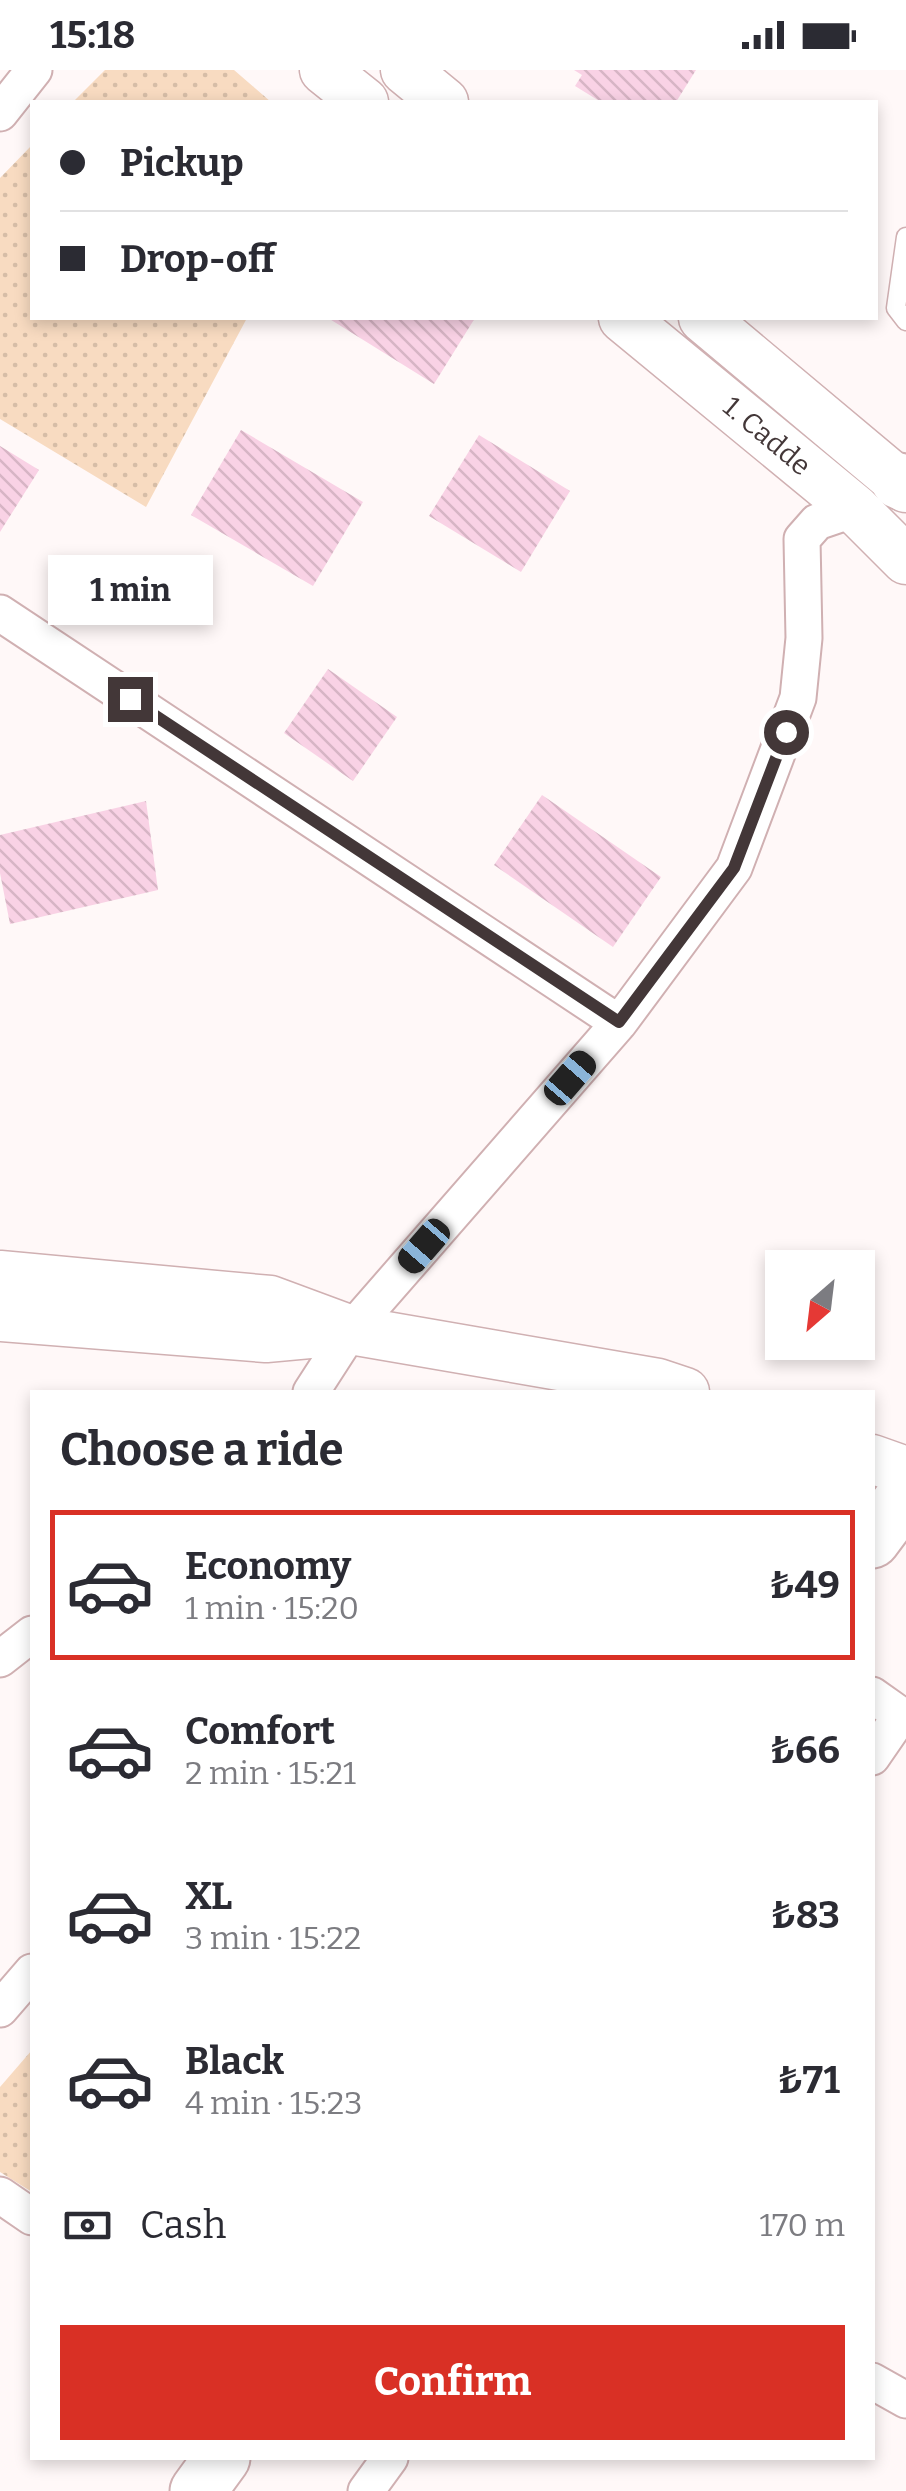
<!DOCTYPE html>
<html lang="en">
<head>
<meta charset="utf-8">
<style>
	:root { --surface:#fff; --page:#f2f2f3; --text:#2b2b33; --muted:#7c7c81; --line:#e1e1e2; --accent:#d93025 }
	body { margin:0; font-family:Bitter,serif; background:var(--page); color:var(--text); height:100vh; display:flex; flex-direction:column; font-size:38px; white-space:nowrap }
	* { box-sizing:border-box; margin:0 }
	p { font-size:32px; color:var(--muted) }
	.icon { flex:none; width:55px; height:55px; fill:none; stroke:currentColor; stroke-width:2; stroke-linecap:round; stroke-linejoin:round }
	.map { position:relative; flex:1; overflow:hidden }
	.details { position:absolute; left:30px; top:1320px; width:845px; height:1070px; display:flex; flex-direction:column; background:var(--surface); border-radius:0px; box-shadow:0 5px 15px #0003 }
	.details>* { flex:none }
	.banner { position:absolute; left:30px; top:30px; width:848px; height:220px; border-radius:0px; box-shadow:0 5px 15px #0003; display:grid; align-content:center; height:220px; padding:0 30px; background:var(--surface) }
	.needle { width:65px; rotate:208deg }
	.buttons { position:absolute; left:765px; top:1180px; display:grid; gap:20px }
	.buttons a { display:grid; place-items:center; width:110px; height:110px; border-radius:0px; background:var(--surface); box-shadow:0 5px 15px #0003; font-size:50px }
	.end { position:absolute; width:45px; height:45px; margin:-22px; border:12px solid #433738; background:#fff; box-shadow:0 0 0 5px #fff }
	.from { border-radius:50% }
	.bubble { position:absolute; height:70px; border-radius:0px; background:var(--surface); box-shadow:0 5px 15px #0003; font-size:32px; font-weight:700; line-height:70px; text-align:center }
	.car { position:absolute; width:30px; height:60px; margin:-30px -15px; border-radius:12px; box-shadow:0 0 8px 2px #0007; background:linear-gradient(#222 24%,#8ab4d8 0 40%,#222 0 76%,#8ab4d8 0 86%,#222 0) }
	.banner b { display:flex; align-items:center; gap:35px; height:95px; font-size:38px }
	.banner b+b { border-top:2px solid var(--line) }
	.banner i { width:25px; height:25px; background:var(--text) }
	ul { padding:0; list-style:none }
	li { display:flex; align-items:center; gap:30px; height:150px; margin:0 20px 15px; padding:0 10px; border:5px solid transparent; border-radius:0px }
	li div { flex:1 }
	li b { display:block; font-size:38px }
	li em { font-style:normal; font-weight:700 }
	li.selected { border-color:var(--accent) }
	li>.icon { width:90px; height:90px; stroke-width:1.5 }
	h2 { padding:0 30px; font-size:45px; line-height:120px }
	.pay { display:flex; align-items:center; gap:25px; height:110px; padding:0 30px; font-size:38px }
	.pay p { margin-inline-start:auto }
	.action { display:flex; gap:20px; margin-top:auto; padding:20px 30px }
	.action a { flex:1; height:115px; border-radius:0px; background:var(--accent); color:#fff; font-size:40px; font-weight:700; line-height:115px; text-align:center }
	.status { display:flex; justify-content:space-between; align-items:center; height:70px; padding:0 50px; background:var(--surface); direction:ltr }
	.status svg { height:28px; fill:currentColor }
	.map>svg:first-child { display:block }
	.park { fill:url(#park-dots) }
	.building { fill:url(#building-back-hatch) }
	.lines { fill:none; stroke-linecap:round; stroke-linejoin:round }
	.lane-casing { stroke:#d0b0b2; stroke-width:21 }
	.street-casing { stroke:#d0b0b2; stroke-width:39 }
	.secondary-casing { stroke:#d0b0b2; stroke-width:51 }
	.primary-casing { stroke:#d0b0b2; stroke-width:59 }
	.lane { stroke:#fff; stroke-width:18 }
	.street { stroke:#fff; stroke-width:35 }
	.secondary { stroke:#fff; stroke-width:48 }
	.primary { stroke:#fff; stroke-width:55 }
	.route { stroke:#433738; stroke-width:12 }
	.labels { text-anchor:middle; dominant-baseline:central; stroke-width:10; stroke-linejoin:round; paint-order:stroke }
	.street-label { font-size:28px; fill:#433738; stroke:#fff }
</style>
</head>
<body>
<div class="status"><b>15:18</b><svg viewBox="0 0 49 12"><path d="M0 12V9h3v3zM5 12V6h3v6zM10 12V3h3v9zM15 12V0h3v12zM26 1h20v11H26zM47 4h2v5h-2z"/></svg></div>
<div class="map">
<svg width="906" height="2421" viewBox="0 0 906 2421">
	<defs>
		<pattern id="park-dots" width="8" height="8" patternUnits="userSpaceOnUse" patternTransform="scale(2.5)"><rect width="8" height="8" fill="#f8dbc1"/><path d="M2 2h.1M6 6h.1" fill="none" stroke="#d6bda7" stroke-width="1.8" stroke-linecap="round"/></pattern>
		<pattern id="building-back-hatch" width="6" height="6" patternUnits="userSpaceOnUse" patternTransform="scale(2.5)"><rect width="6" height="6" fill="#f9d2e5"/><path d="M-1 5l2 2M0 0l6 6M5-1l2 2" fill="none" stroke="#d7b5c5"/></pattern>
	</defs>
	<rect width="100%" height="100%" fill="#fff8f8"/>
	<path class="park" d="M105 0H234L271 32H73Z
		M32 75V248H247L146 437 0 349V108Z
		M32 1980V2122L0 2102V2017Z"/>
	<path class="building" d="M574 0H696L676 32H601L575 16 582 5Z
		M328 248H475L434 314Z
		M241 360 363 432 313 516 191 445Z
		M479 365 570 421 521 502 429 446Z
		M0 376 39 400 0 462Z
		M328 599 397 647 353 711 284 663Z
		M542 725 661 807 613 877 494 795Z
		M146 731 158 820 10 854 0 803V765Z"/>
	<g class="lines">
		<g class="lane-casing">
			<path id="lane" d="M906 167 896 238 906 251"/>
		</g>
		<g class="street-casing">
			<path id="street" d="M0 43 34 0
				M0 543 619 953
				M311 1322 351 1260 619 953 734 798 798 628 804 568 802 469 817 452 855 439
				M0 1589 32 1564
				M872 1625 906 1649
				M872 1687 901 1645
				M0 1939 32 1902
				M0 2125 32 2147
				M872 2311 906 2330
				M366 2421 390 2388"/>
		</g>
		<g class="secondary-casing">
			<path id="secondary" d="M324 0 364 32
				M405 0 444 32
				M623 248 855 439 906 490
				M703 248 906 418
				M0 1205 270 1230 351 1260 658 1313 685 1322
				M0 1247 266 1268 342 1261
				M872 1389 906 1401"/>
		</g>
		<g class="primary-casing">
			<path id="primary" d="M899 411 906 413
				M872 1470 906 1424
				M198 2421 222 2388"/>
		</g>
		<use href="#lane" class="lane"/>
		<use href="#street" class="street"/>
		<use href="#secondary" class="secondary"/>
		<use href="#primary" class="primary"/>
	</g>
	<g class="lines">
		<path class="route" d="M130 629 619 952 734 798 786 662"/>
	</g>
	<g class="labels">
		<g class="street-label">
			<text transform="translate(767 366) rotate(40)">1. Cadde</text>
		</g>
	</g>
</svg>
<div class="buttons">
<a><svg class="needle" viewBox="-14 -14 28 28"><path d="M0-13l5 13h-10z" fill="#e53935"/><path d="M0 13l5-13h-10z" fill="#7c7c81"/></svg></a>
</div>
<i class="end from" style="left:786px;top:662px"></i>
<i class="end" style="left:130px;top:629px"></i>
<div class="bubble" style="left:48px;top:485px;width:165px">1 min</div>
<i class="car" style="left:570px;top:1008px;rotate:41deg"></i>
<i class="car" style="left:424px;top:1176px;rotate:221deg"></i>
<div class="banner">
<b><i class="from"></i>Pickup</b>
<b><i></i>Drop-off</b>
</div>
<section class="details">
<h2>Choose a ride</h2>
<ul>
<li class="selected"><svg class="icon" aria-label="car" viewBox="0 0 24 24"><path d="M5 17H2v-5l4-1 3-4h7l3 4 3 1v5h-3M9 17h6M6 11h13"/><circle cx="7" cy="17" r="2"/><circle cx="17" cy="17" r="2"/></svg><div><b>Economy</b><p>1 min · 15:20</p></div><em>₺49</em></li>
<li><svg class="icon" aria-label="car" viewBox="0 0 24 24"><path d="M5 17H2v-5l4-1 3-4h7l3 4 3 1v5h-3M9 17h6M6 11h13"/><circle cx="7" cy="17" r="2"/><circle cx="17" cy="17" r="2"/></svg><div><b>Comfort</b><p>2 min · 15:21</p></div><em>₺66</em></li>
<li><svg class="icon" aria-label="car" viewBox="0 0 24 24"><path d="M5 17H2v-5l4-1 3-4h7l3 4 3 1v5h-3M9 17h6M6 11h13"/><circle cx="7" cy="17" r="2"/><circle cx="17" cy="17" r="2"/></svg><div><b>XL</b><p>3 min · 15:22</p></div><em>₺83</em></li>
<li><svg class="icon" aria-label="car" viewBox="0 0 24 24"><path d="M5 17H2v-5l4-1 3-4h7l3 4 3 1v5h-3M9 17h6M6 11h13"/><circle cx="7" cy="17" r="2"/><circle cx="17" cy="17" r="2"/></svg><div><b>Black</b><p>4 min · 15:23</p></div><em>₺71</em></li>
</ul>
<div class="pay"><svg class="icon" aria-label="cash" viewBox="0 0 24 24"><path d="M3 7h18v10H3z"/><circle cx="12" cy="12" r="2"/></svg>Cash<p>170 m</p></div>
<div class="action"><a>Confirm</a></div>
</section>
</div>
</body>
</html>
